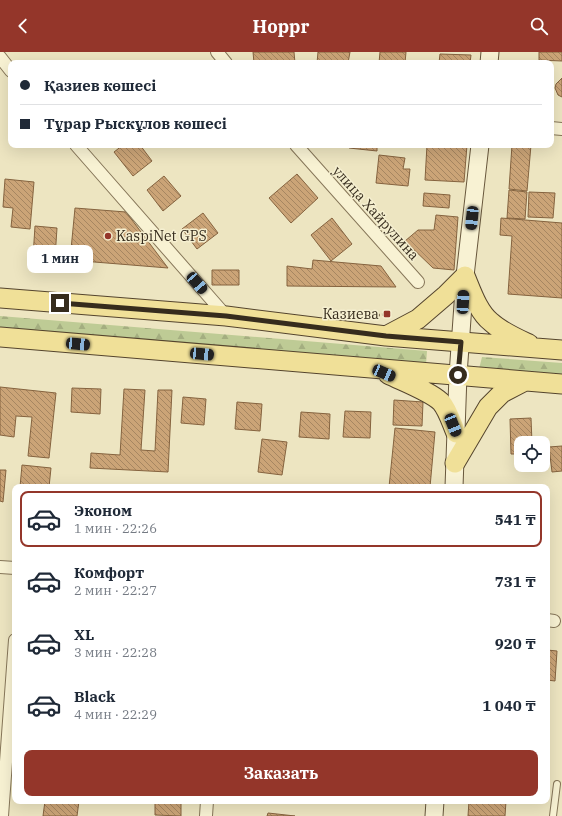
<!DOCTYPE html>
<html lang="ru">
<head>
<meta charset="utf-8">
<style>
	:root { --surface:#fff; --page:#f6f6f7; --text:#1f2937; --muted:#747a83; --line:#e0e1e3; --accent:#94362a }
	body { margin:0; font-family:"IBM Plex Serif",serif; background:var(--page); color:var(--text); height:100vh; display:flex; flex-direction:column; font-size:15px; white-space:nowrap }
	* { box-sizing:border-box; margin:0 }
	p { font-size:13px; color:var(--muted) }
	.icon { flex:none; width:22px; height:22px; fill:none; stroke:currentColor; stroke-width:2; stroke-linecap:round; stroke-linejoin:round }
	.map { position:relative; flex:1; overflow:hidden }
	.sheet { position:absolute; left:12px; top:432px; width:538px; height:320px; display:flex; flex-direction:column; background:var(--surface); border-radius:8px; box-shadow:0 4px 16px #0002 }
	.sheet>* { flex:none }
	.guide { position:absolute; left:8px; top:8px; width:546px; height:88px; border-radius:8px; box-shadow:0 4px 16px #0002; display:grid; align-content:center; height:88px; padding:0 12px; background:var(--surface) }
	.tools { position:absolute; left:514px; top:384px; display:grid; gap:8px }
	.tools a { display:grid; place-items:center; width:36px; height:36px; border-radius:8px; background:var(--surface); box-shadow:0 4px 16px #0002; font-size:20px }
	.end { position:absolute; width:18px; height:18px; margin:-9px; border:5px solid #362c1d; background:#fff; box-shadow:0 0 0 2px #fff }
	.from { border-radius:50% }
	.bubble { position:absolute; height:28px; border-radius:8px; background:var(--surface); box-shadow:0 4px 16px #0002; font-size:13px; font-weight:700; line-height:28px; text-align:center }
	.car { position:absolute; width:12px; height:24px; margin:-12px -6px; border-radius:5px; box-shadow:0 0 3px 1px #0007; background:linear-gradient(#222 24%,#8ab4d8 0 40%,#222 0 76%,#8ab4d8 0 86%,#222 0) }
	.guide b { display:flex; align-items:center; gap:14px; height:38px; font-size:15px }
	.guide b+b { border-top:1px solid var(--line) }
	.guide i { width:10px; height:10px; background:var(--text) }
	ul { padding:7px 0 0; list-style:none }
	li { display:flex; align-items:center; gap:12px; height:56px; margin:0 8px 6px; padding:0 4px; border:2px solid transparent; border-radius:8px }
	li div { flex:1 }
	li b { display:block; font-size:15px }
	li em { font-style:normal; font-weight:700 }
	li.on { border-color:var(--accent) }
	li>.icon { width:36px; height:36px; stroke-width:1.5 }
	.primary-button { display:flex; gap:8px; margin-top:auto; padding:8px 12px }
	.primary-button a { flex:1; height:46px; border-radius:8px; background:var(--accent); color:#fff; font-size:16px; font-weight:700; line-height:46px; text-align:center }
	header { display:flex; justify-content:space-between; align-items:center; height:52px; padding:0 12px; background:var(--accent); color:#fff; font-size:18px; font-weight:700 }
	.map>svg:first-child { display:block }
	.forest { fill:url(#forest-firs) }
	.building { fill:url(#building-back-hatch); stroke:#85633f }
	.lines { fill:none; stroke-linecap:round; stroke-linejoin:round }
	.lane-casing { stroke:#867659; stroke-width:8 }
	.street-casing { stroke:#867659; stroke-width:14 }
	.secondary-casing { stroke:#68573c; stroke-width:19 }
	.primary-casing { stroke:#54442d; stroke-width:21 }
	.path { stroke:#867659; stroke-width:2.5; stroke-dasharray:3 2; stroke-linecap:butt }
	.lane { stroke:#f8f2d3; stroke-width:6 }
	.street { stroke:#f8f2d3; stroke-width:12 }
	.secondary { stroke:#f8f2d3; stroke-width:17 }
	.primary { stroke:#f0e098; stroke-width:19 }
	.route { stroke:#362c1d; stroke-width:5 }
	.poi-dot { fill:#94362a; stroke:#f5efd0; stroke-width:1.5 }
	.labels { text-anchor:middle; dominant-baseline:central; stroke-width:3; stroke-linejoin:round; paint-order:stroke }
	.street-label { font-size:14px; fill:#362c1d; stroke:#f5efd0 }
	.poi-label { font-size:14px; fill:#362c1d; stroke:#f5efd0; text-anchor:start }
</style>
</head>
<body>
<header><svg class="icon" aria-label="back" viewBox="0 0 24 24"><path d="M15 5l-7 7 7 7"/></svg>Hoppr<svg class="icon" aria-label="search" viewBox="0 0 24 24"><circle cx="10" cy="10" r="6"/><path d="M15 15l6 6"/></svg></header>
<div class="map">
<svg width="562" height="764" viewBox="0 0 562 764">
	<defs>
		<pattern id="forest-firs" width="22" height="20" patternUnits="userSpaceOnUse"><rect width="22" height="20" fill="#becb95"/><path d="M5 1l3.5 6h-7zM16 11l3.5 6h-7z" fill="#a4ae80"/></pattern>
		<pattern id="building-back-hatch" width="6" height="6" patternUnits="userSpaceOnUse"><rect width="6" height="6" fill="#cba477"/><path d="M-1 5l2 2M0 0l6 6M5-1l2 2" fill="none" stroke="#a68661"/></pattern>
	</defs>
	<rect width="100%" height="100%" fill="#ede5c1"/>
	<path class="forest" d="M0 264 427 299 426 313 0 278Z
		M482 305 562 311V324L479 317Z"/>
	<path class="building" d="M253 0H294L295 11H254Z
		M318 0H350L348 11H317Z
		M380 0H406L405 11H379Z
		M539 0H562V9L539 8Z
		M440 2 471 3 470 11H439Z
		M562 26V45L558 43 555 36 556 32Z
		M123 93H140L152 109 133 124 114 100Z
		M350 93H377V99L349 96Z
		M427 93H467L464 130 425 128Z
		M512 93H531L527 139 509 137Z
		M379 103 405 106 403 117H410L408 134 376 131Z
		M297 122 318 146 291 171 269 146Z
		M164 124 181 144 163 159 147 138Z
		M5 127 34 130 30 177 11 175 13 156 3 155Z
		M509 138 527 140 525 167 507 166Z
		M529 140 555 141 553 166 528 165Z
		M424 141 450 143 449 156 423 154Z
		M75 156 126 160 168 216 70 208Z
		M203 161 218 181 197 197 182 177Z
		M436 163 458 165 454 218 433 216 405 189 418 178H434Z
		M332 166 352 192 331 209 311 183Z
		M501 166 562 171V246L508 242 512 184 500 183Z
		M35 174 57 176 55 206 33 205Z
		M313 208 381 214 396 235 287 234V214L312 217Z
		M212 218H239V233H212Z
		M0 335 56 341 49 406 28 404 32 365 16 364 14 385 0 383Z
		M72 336 101 337 100 362 71 360Z
		M124 337 145 338 141 398 155 399 158 338H172L168 420 90 416 91 401 120 403Z
		M183 345 206 347 204 373 181 371Z
		M394 348 423 350 422 374 393 373Z
		M237 350 262 352 260 379 235 377Z
		M345 359 371 360 370 386 343 385Z
		M301 360 330 362 329 387 299 385Z
		M531 366 532 391H521V402H511L510 367Z
		M395 376 435 380 430 435H389Z
		M262 387 287 390 282 423 258 420Z
		M562 394V419L552 420 549 395Z
		M22 413 51 416 49 435H20Z
		M0 418H6L3 450 0 449Z
		M547 598 557 599 555 629 547 628Z
		M45 749H79L77 764H43Z
		M155 749H181V764L155 763Z
		M469 749H506L505 764H468Z
		M268 761 295 764H267Z"/>
	<g class="lines">
		<g class="lane-casing">
			<path id="lane" d="M553 764 557 732"/>
		</g>
		<g class="street-casing">
			<path id="street" d="M217 0 226 11
				M0 5 11 19
				M551 76 562 77
				M76 93 226 264
				M296 93 418 230
				M0 515 15 516
				M547 568 554 569
				M2 764 15 588
				M206 764 207 749"/>
		</g>
		<g class="secondary-casing">
			<path id="secondary" d="M489 11 490 0
				M454 435 458 323 465 224 480 93
				M434 764 435 749"/>
		</g>
		<g class="primary-casing">
			<path id="primary" d="M0 246 226 264 386 284 562 298
				M386 284 418 267 446 243 465 224C471 238 478 260 491 270 502 280 516 286 529 292
				M0 285 562 332
				M388 322C402 329 431 340 441 350 448 358 452 372 456 381
				M455 411 488 355 502 341 525 329"/>
		</g>
		<path class="path" d="M367 264 392 262"/>
		<use href="#lane" class="lane"/>
		<use href="#street" class="street"/>
		<use href="#secondary" class="secondary"/>
		<use href="#primary" class="primary"/>
	</g>
	<g class="lines">
		<path class="route" d="M60 251 226 264 386 284 461 290 458 323"/>
	</g>
	<g class="poi-dot">
		<circle cx="108" cy="184" r="4"/>
		<rect x="383" y="258" width="8" height="8" rx="2"/>
	</g>
	<g class="labels">
		<g class="street-label">
			<text transform="translate(376 161) rotate(48)">улица Хайрулина</text>
		</g>
		<g class="poi-label">
			<text x="116" y="184">KaspiNet GPS</text>
			<text x="379" y="262" text-anchor="end">Казиева</text>
		</g>
	</g>
</svg>
<div class="tools">
<a><svg class="icon" aria-label="locate" viewBox="0 0 24 24"><circle cx="12" cy="12" r="6"/><path d="M12 2v4M12 18v4M2 12h4M18 12h4"/></svg></a>
</div>
<i class="end from" style="left:458px;top:323px"></i>
<i class="end" style="left:60px;top:251px"></i>
<div class="bubble" style="left:27px;top:193px;width:66px">1 мин</div>
<i class="car" style="left:472px;top:166px;rotate:186deg"></i>
<i class="car" style="left:197px;top:231px;rotate:139deg"></i>
<i class="car" style="left:463px;top:250px;rotate:3deg"></i>
<i class="car" style="left:78px;top:292px;rotate:95deg"></i>
<i class="car" style="left:202px;top:302px;rotate:95deg"></i>
<i class="car" style="left:384px;top:321px;rotate:113deg"></i>
<i class="car" style="left:453px;top:373px;rotate:158deg"></i>
<div class="guide">
<b><i class="from"></i>Қазиев көшесі</b>
<b><i></i>Тұрар Рыскұлов көшесі</b>
</div>
<section class="sheet">
<ul>
<li class="on"><svg class="icon" aria-label="car" viewBox="0 0 24 24"><path d="M5 17H2v-5l4-1 3-4h7l3 4 3 1v5h-3M9 17h6M6 11h13"/><circle cx="7" cy="17" r="2"/><circle cx="17" cy="17" r="2"/></svg><div><b>Эконом</b><p>1 мин · 22:26</p></div><em>541 ₸</em></li>
<li><svg class="icon" aria-label="car" viewBox="0 0 24 24"><path d="M5 17H2v-5l4-1 3-4h7l3 4 3 1v5h-3M9 17h6M6 11h13"/><circle cx="7" cy="17" r="2"/><circle cx="17" cy="17" r="2"/></svg><div><b>Комфорт</b><p>2 мин · 22:27</p></div><em>731 ₸</em></li>
<li><svg class="icon" aria-label="car" viewBox="0 0 24 24"><path d="M5 17H2v-5l4-1 3-4h7l3 4 3 1v5h-3M9 17h6M6 11h13"/><circle cx="7" cy="17" r="2"/><circle cx="17" cy="17" r="2"/></svg><div><b>XL</b><p>3 мин · 22:28</p></div><em>920 ₸</em></li>
<li><svg class="icon" aria-label="car" viewBox="0 0 24 24"><path d="M5 17H2v-5l4-1 3-4h7l3 4 3 1v5h-3M9 17h6M6 11h13"/><circle cx="7" cy="17" r="2"/><circle cx="17" cy="17" r="2"/></svg><div><b>Black</b><p>4 мин · 22:29</p></div><em>1 040 ₸</em></li>
</ul>
<div class="primary-button"><a>Заказать</a></div>
</section>
</div>
</body>
</html>
